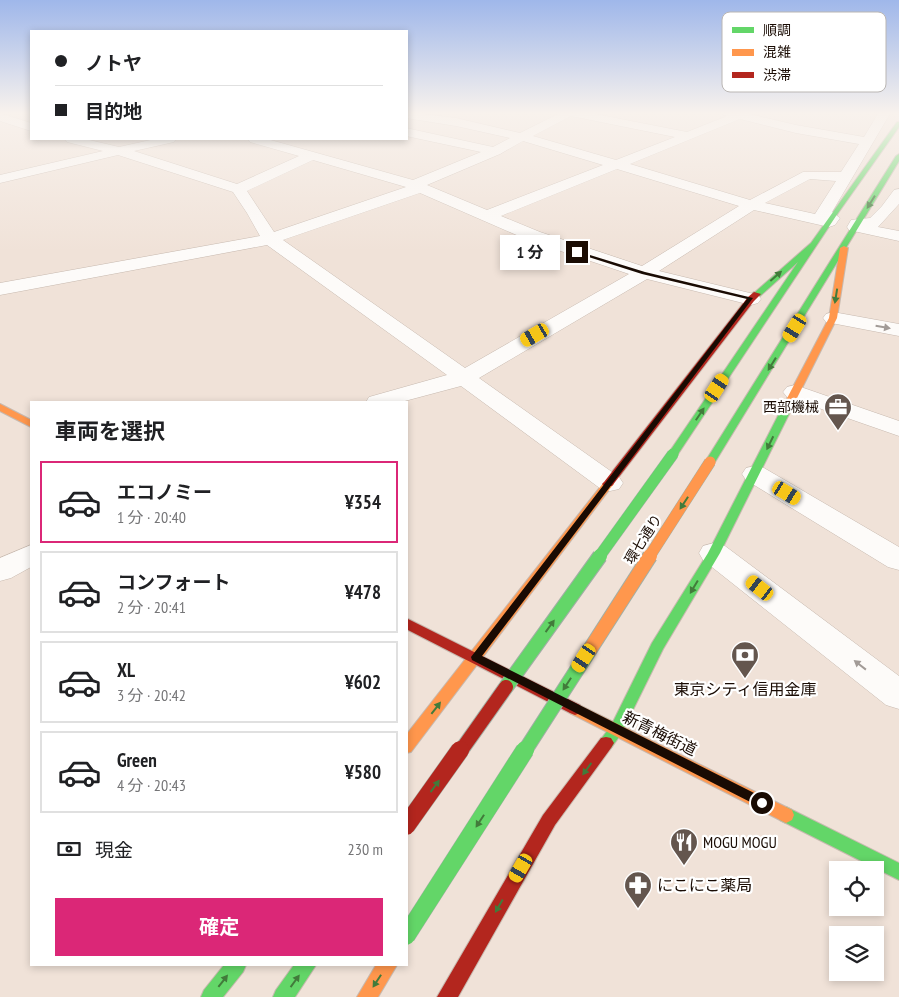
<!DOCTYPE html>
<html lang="ja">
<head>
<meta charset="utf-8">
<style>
	:root { --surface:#fff; --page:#f6f6f6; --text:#202124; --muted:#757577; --line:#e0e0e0; --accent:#db2777 }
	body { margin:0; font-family:"PT Sans Narrow","Noto Sans JP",sans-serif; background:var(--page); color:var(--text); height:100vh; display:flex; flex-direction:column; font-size:19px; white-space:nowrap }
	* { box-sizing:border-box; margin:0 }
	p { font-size:16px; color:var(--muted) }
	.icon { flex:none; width:28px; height:28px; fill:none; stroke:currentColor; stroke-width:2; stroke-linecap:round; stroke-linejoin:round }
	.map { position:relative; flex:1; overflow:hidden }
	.details { position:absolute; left:30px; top:401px; width:378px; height:565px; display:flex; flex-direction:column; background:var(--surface); border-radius:0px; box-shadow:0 2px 8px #0003 }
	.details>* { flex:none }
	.hud { position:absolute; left:30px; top:30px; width:378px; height:110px; border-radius:0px; box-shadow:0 2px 8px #0003; display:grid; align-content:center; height:110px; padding:0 25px; background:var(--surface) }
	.fabs { position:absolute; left:829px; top:861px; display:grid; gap:10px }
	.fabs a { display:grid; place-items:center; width:55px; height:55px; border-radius:0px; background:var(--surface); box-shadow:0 2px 8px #0003; font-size:25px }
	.end { position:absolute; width:22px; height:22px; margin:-11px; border:6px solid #190b03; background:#fff; box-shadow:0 0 0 2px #fff }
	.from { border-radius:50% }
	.bubble { position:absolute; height:35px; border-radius:0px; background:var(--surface); box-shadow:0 2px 8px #0003; font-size:16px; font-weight:700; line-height:35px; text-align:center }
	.car { position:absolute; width:15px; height:30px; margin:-15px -8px; border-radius:6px; box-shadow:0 0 4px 1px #0007; background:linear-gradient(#f5c518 24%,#345 0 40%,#f5c518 0 76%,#345 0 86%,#f5c518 0) }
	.hud b { display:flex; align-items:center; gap:18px; height:48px; font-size:19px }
	.hud b+b { border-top:1px solid var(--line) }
	.hud i { width:12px; height:12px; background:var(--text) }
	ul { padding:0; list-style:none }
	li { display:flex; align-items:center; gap:15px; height:82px; margin:0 10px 8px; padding:0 15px; border:2px solid var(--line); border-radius:0px }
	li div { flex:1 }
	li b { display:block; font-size:19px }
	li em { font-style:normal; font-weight:700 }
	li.on { border-color:var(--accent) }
	li>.icon { width:45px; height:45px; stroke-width:1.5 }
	h2 { padding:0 25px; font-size:22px; line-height:60px }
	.pay { display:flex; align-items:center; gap:12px; height:55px; padding:0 25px; font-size:19px }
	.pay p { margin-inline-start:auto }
	.primary-button { display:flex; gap:10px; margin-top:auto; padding:10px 25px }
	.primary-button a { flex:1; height:58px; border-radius:0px; background:var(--accent); color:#fff; font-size:20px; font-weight:700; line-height:58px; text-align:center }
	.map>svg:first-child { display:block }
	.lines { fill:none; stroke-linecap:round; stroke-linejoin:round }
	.street-casing { stroke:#c7b9af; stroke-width:1 }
	.fast-casing { stroke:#c7b9af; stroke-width:2 }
	.slow-casing { stroke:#c7b9af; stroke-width:2 }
	.jam-casing { stroke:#c7b9af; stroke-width:2 }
	.street { fill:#fdfbf9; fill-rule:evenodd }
	.fast { fill:#63d668; fill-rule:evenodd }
	.slow { fill:#ff974d; fill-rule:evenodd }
	.jam { fill:#b3261e; fill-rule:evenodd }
	.fast-bridge-far2-casing { stroke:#a2aea5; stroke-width:12; stroke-linecap:butt }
	.fast-bridge-far1-casing { stroke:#a2aea5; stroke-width:16; stroke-linecap:butt }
	.fast-bridge-casing { stroke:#a2aea5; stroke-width:19; stroke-linecap:butt }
	.slow-bridge-far1-casing { stroke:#a2aea5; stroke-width:12; stroke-linecap:butt }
	.slow-bridge-casing { stroke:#a2aea5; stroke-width:16; stroke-linecap:butt }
	.jam-bridge-far1-casing { stroke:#a2aea5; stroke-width:16; stroke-linecap:butt }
	.jam-bridge-casing { stroke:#a2aea5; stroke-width:19; stroke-linecap:butt }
	.fast-bridge-far2 { stroke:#63d668; stroke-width:11 }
	.fast-bridge-far1 { stroke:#63d668; stroke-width:14 }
	.fast-bridge { stroke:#63d668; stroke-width:18 }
	.slow-bridge-far1 { stroke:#ff974d; stroke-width:11 }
	.slow-bridge { stroke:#ff974d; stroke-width:14 }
	.jam-bridge-far1 { stroke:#b3261e; stroke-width:14 }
	.jam-bridge { stroke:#b3261e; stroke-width:18 }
	.oneway { fill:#427b3b }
	.oneway2 { fill:#a29b97 }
	.route { fill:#190b03 }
	.labels { text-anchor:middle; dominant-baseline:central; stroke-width:4.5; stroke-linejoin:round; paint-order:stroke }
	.poi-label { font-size:14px; fill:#190b03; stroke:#fff; text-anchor:end }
	.street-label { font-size:14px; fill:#190b03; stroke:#fff }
	.near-poi-label { font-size:16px; fill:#190b03; stroke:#fff; text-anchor:start }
	.near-street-label { font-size:16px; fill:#190b03; stroke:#fff }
	.key { fill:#fff; stroke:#bab6b3; stroke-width:1 }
	.key-label { font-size:14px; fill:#190b03 }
</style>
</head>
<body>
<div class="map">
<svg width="899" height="997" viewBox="0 0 899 997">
	<rect width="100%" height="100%" fill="#f0e2d8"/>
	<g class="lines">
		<g class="street-casing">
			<path id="street" d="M406 112 456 118 520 133 562 112H585L687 132 727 116 721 114 719 112H741L796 125 864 137 879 112H891L832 212 840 218 835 225 829 227 754 210 659 271 758 295 761 299 758 303 751 305 647 279 479 378 619 477 623 483 619 489 610 491 601 489 461 386 401 402H366L369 397 447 375 267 245 0 295V283L260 236 247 213 233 192 118 155 0 183V175L103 151 67 142 65 139H85L119 147 155 139H176L174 142 134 151 237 184 299 156 250 142 248 139H267L413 180 481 152 406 136V128L493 147 510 138 456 126 406 118ZM571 116 675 137 616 160 533 136ZM740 119 796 133 859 144 841 172H803L750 200 630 164ZM523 141 603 165 487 210 427 185 500 154ZM313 160 406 187 274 232 247 191ZM617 169 739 206 642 266 540 232 501 216ZM810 179 836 181 815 214 765 203ZM420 193 528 240 629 274 465 368 283 240Z
				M0 113 31 123V131L0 121Z
				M899 189V204L878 227 899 231V241L849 230 847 227 851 220 870 218 882 206 894 190Z
				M833 312 899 324V336L826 322 823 318 826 314Z
				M795 385 899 421V436L787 397 783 392 787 387Z
				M755 466 764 468 899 547V570L888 567 746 480 742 474 746 468Z
				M714 543 725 546 899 676V709L886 705 703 560 699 553 703 546Z
				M31 545V567L11 578 0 581V558Z"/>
		</g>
		<g class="fast-casing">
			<path id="fast" d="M897 122H899V127L838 213 678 454 677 456H669L668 454 798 262 760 296 753 294 811 243Z
				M899 154V161L715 462 714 464H706L705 462 896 156Z
				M788 403 793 406 720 553 663 649 621 734 611 748 606 749 601 748 598 743 611 726 652 643 708 553 783 406Z
				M786 807 899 863V880L780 820 778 815 780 810Z
				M224 965H246L243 972 223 997H201L204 990Z
				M294 965H316L295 997H273L276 990Z"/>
		</g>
		<g class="slow-casing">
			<path id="slow" d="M844 246 848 248 837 318 793 406 791 408H785L783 406 829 318 840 248Z
				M0 404 31 420V427L0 411Z
				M608 481 612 482 614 484 612 486 411 752 406 753V735L604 482Z
				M575 703 792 810 794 815 792 820 786 823 780 820 570 713 568 709 570 705Z
				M376 965H397L378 997H357Z"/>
		</g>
		<g class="jam-casing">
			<path id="jam" d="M754 292 761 294 754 301 612 486H604L602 484 604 482 748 297Z
				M406 618 580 705 582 709 580 713 575 715 570 713 406 629Z
				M606 737 611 738 614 743 611 748 555 825 458 997H437L543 815 601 738Z"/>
		</g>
		<use href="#street" class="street"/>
		<use href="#fast" class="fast"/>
		<use href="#slow" class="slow"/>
		<use href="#jam" class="jam"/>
		<g class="fast-bridge-far2-casing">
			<path id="fast-bridge-far2" d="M599 557 673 454"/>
		</g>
		<g class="fast-bridge-far1-casing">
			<path id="fast-bridge-far1" d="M506 687 600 556
				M524 752 589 651"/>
		</g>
		<g class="fast-bridge-casing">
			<path id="fast-bridge" d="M406 936 525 750"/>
		</g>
		<g class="slow-bridge-far1-casing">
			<path id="slow-bridge-far1" d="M649 557 710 462"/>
		</g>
		<g class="slow-bridge-casing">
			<path id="slow-bridge" d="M589 651 650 556"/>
		</g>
		<g class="jam-bridge-far1-casing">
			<path id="jam-bridge-far1" d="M460 752 506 687"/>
		</g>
		<g class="jam-bridge-casing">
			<path id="jam-bridge" d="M406 826 460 750"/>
		</g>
		<use href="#fast-bridge-far2" class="fast-bridge-far2"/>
		<use href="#fast-bridge-far1" class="fast-bridge-far1"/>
		<use href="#fast-bridge" class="fast-bridge"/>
		<use href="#slow-bridge-far1" class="slow-bridge-far1"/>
		<use href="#slow-bridge" class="slow-bridge"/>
		<use href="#jam-bridge-far1" class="jam-bridge-far1"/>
		<use href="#jam-bridge" class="jam-bridge"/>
	</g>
	<defs><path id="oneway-solid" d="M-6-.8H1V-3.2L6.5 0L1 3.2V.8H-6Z" transform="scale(1.25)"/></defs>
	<g class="oneway">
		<use href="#oneway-solid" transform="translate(871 202) rotate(122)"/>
		<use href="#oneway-solid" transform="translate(776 276) rotate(-41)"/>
		<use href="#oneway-solid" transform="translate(836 296) rotate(99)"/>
		<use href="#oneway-solid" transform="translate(772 364) rotate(122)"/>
		<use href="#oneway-solid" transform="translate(700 414) rotate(-56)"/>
		<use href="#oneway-solid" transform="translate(770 443) rotate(116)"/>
		<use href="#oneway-solid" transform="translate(684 503) rotate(123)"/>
		<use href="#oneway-solid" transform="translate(694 587) rotate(121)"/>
		<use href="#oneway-solid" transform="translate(550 626) rotate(-54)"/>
		<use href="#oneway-solid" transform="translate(567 684) rotate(123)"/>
		<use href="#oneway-solid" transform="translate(436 708) rotate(-52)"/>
		<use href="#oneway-solid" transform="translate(587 769) rotate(126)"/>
		<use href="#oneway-solid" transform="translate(435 786) rotate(-54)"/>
		<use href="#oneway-solid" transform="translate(480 821) rotate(123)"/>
		<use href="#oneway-solid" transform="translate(499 906) rotate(120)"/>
		<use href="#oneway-solid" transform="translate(223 981) rotate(-52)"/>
		<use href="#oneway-solid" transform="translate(295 981) rotate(-54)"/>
		<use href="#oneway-solid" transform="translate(377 981) rotate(123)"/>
	</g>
	<g class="oneway2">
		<use href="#oneway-solid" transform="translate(883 327) rotate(10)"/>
		<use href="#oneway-solid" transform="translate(860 665) rotate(-142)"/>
	</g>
	<linearGradient id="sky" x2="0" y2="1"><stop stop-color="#9fb7ea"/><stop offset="0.45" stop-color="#f8f2ed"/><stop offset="1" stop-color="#f8f2ed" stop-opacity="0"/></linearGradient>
	<rect width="899" height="251" fill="url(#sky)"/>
	<path class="route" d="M577 251 645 272 753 298 482 656 766 799 768 803 766 807 762 808 472 660 471 657 747 299 642 274 576 253Z"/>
	<defs>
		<g id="office-pin" transform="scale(1.4375)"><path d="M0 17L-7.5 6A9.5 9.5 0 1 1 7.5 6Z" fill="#64564e" stroke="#fff"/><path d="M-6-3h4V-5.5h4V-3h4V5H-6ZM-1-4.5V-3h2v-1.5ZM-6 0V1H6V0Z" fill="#fff"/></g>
		<g id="bank-pin" transform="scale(1.4375)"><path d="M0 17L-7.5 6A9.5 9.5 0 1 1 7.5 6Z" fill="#64564e" stroke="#fff"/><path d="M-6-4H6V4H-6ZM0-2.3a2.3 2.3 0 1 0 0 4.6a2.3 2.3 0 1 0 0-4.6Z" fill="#fff"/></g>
		<g id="restaurant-pin" transform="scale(1.4375)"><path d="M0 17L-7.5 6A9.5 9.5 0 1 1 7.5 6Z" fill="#64564e" stroke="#fff"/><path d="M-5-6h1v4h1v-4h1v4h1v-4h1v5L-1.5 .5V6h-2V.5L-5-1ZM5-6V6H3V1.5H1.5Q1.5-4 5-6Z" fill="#fff"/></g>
		<g id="pharmacy-pin" transform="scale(1.4375)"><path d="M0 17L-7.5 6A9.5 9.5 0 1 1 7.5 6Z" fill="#64564e" stroke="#fff"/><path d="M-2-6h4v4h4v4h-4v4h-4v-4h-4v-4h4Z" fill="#fff"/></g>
	</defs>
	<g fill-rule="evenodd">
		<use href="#office-pin" x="838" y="407"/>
		<use href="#bank-pin" x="745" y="655"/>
		<use href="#restaurant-pin" x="684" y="842"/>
		<use href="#pharmacy-pin" x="638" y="885"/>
	</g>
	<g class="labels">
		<g class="poi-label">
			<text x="819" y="407">西部機械</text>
		</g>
		<g class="street-label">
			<text transform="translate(643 539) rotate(-57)">環七通り</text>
		</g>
		<g class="near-poi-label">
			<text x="745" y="689" text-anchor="middle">東京シティ信用金庫</text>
			<text x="703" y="842">MOGU MOGU</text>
			<text x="657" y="885">にこにこ薬局</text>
		</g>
		<g class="near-street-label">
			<text transform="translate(660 733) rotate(26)">新青梅街道</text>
		</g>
	</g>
	<rect x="722" y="12" width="164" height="80" rx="8" class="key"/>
	<rect x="732" y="27" width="22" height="6" fill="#63d668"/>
	<rect x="732" y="49" width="22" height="7" fill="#ff974d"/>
	<rect x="732" y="72" width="22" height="6" fill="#b3261e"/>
	<g class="key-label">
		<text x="763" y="35">順調</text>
		<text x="763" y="57">混雑</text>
		<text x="763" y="80">渋滞</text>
	</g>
</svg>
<div class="fabs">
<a><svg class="icon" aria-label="locate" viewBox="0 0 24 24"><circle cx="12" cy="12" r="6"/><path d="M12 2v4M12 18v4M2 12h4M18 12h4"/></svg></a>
<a><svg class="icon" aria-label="layers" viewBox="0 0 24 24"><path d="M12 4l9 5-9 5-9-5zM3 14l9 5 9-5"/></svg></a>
</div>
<i class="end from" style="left:762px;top:803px"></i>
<i class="end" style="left:577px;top:252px"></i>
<div class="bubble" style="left:500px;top:235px;width:60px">1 分</div>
<i class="car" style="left:795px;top:328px;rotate:212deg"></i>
<i class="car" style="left:535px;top:335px;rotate:240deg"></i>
<i class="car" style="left:717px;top:388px;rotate:33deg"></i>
<i class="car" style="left:787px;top:493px;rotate:121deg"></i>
<i class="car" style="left:760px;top:588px;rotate:308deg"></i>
<i class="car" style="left:584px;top:658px;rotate:213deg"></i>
<i class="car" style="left:521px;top:868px;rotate:210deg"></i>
<div class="hud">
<b><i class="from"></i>ノトヤ</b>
<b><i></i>目的地</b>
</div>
<section class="details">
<h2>車両を選択</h2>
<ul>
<li class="on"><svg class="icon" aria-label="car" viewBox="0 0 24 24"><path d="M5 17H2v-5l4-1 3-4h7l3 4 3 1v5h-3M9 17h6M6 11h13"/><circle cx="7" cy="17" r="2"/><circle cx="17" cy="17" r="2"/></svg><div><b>エコノミー</b><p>1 分 · 20:40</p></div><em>¥354</em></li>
<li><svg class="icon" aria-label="car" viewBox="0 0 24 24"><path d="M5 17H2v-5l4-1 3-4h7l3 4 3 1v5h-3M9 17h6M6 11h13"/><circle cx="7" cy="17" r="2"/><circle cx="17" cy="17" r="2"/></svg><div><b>コンフォート</b><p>2 分 · 20:41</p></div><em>¥478</em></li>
<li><svg class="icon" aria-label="car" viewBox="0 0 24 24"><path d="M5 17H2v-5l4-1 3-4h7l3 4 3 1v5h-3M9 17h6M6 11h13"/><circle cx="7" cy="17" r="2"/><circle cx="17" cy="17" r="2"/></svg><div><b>XL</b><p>3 分 · 20:42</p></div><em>¥602</em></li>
<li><svg class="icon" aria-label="car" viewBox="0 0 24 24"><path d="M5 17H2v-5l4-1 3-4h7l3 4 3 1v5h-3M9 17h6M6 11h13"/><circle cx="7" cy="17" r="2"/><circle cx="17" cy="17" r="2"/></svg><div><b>Green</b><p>4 分 · 20:43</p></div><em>¥580</em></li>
</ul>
<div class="pay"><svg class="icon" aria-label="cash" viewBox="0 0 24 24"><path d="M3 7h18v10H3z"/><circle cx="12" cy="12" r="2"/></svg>現金<p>230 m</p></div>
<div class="primary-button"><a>確定</a></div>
</section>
</div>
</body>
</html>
